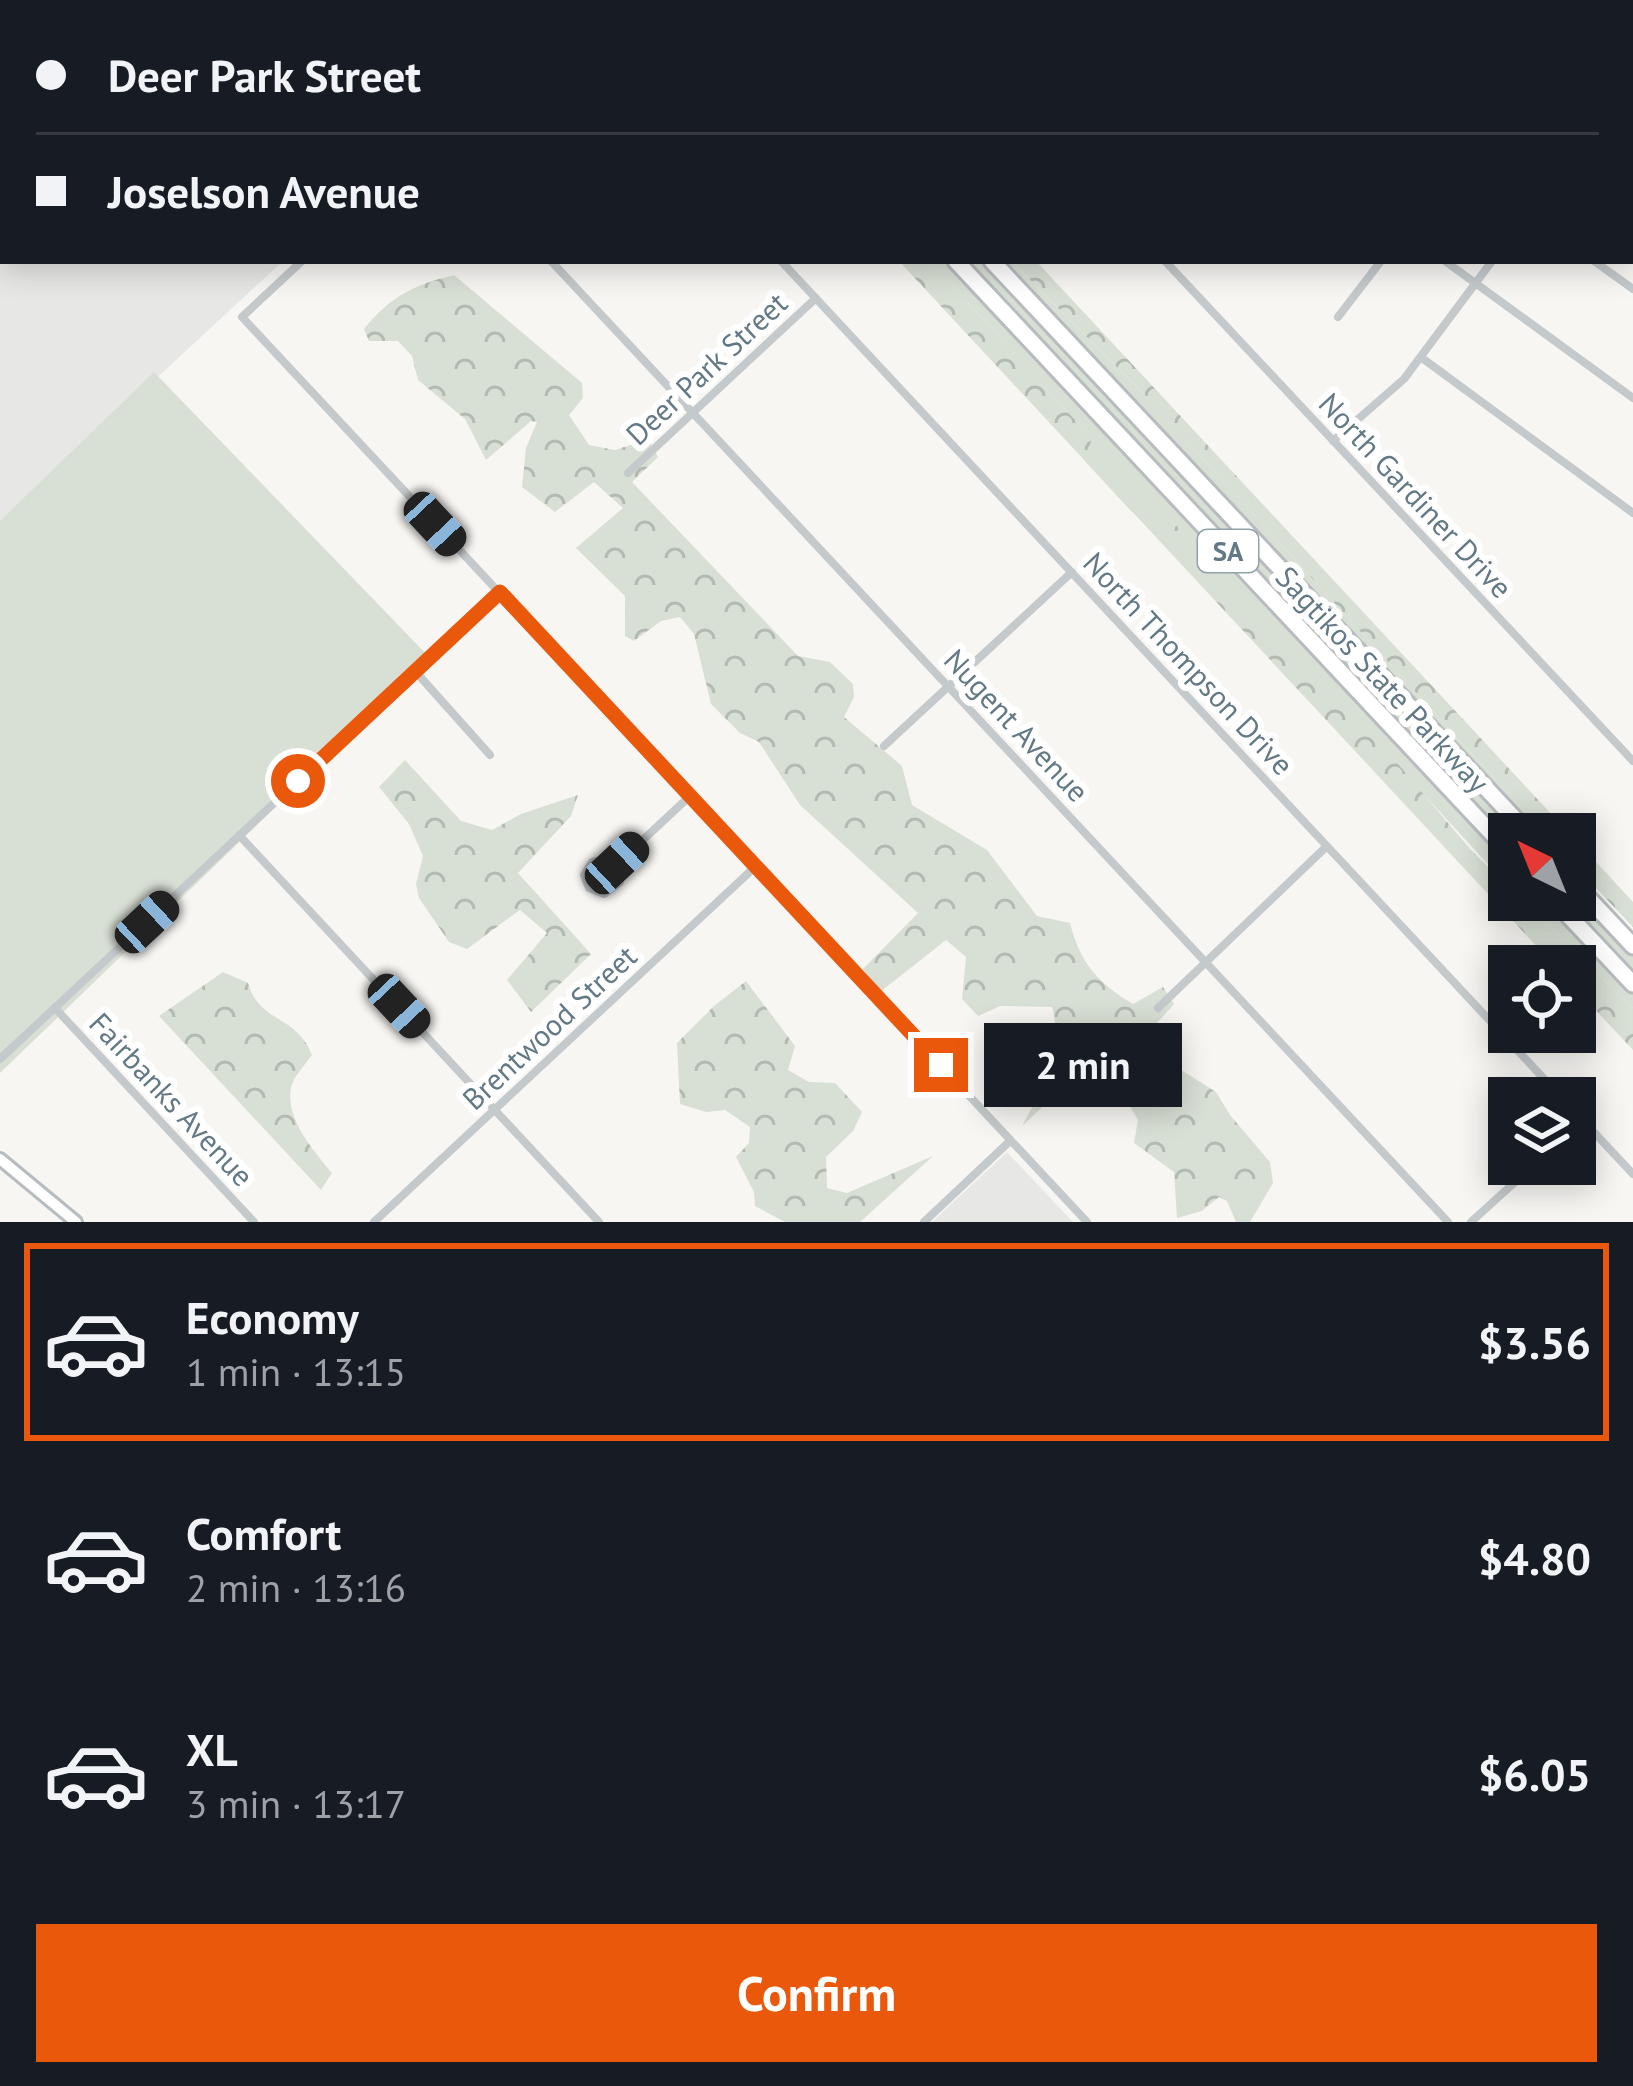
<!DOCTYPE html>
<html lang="en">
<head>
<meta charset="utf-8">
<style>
	:root { --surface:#171b24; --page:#242831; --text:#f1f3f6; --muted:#9ea1a6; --line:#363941; --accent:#ea580c }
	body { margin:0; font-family:"PT Sans",sans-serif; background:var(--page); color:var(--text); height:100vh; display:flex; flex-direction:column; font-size:45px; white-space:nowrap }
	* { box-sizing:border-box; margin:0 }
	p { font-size:39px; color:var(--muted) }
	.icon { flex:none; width:66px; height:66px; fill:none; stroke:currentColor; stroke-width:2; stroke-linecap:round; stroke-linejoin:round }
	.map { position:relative; height:1222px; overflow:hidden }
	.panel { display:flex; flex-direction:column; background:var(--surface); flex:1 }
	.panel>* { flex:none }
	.hud { position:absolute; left:0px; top:0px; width:1635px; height:264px; box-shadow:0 6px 30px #0003; display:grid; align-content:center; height:264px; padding:0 36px; background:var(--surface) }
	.needle { width:78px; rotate:317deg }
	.tools { position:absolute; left:1488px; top:813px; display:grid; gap:24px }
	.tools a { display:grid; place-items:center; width:108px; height:108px; border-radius:0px; background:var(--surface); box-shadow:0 6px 30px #0003; font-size:60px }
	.end { position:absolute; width:54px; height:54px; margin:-27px; border:15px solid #ea580c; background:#fff; box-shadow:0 0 0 6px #fff }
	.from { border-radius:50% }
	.bubble { position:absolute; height:84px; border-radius:0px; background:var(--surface); box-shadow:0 6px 30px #0003; font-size:39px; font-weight:700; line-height:84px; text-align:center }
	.car { position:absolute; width:36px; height:72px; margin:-36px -18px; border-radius:15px; box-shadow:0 0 9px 3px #0007; background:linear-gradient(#222 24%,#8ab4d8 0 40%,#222 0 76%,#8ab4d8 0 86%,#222 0) }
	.hud b { display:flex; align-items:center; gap:42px; height:114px; font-size:45px }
	.hud b+b { border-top:3px solid var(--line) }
	.hud i { width:30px; height:30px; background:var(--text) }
	ul { padding:21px 0 0; list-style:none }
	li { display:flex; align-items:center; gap:36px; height:198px; margin:0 24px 18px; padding:0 12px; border:6px solid transparent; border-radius:0px }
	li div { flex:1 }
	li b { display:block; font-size:45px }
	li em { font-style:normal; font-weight:700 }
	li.current { border-color:var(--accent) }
	li>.icon { width:108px; height:108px; stroke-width:1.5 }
	.action { display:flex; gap:24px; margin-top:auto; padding:24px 36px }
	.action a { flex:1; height:138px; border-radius:0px; background:var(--accent); color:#fff; font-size:48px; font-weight:700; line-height:138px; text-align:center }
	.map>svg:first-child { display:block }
	.built { fill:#e7e8e6 }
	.green { fill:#d8dfd4 }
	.forest { fill:url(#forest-crowns) }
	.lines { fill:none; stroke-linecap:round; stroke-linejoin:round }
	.secondary-casing { stroke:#b6bcc0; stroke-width:16 }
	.highway-casing { stroke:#b8bcbf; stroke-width:21 }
	.street { stroke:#c4c9cb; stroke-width:8 }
	.secondary { stroke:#fff; stroke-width:10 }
	.highway { stroke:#fff; stroke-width:15 }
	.route { stroke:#ea580c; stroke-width:15 }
	.labels { text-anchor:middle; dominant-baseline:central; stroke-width:12; stroke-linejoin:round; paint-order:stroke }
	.shield { fill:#fff; stroke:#92a2aa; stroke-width:3 }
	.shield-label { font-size:27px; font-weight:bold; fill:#637a86 }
	.street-label { font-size:30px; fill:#637a86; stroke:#fff }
</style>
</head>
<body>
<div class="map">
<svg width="1633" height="1222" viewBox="0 0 1633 1222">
	<defs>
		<pattern id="forest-crowns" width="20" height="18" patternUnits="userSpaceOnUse" patternTransform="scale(3)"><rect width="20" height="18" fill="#d8dfd4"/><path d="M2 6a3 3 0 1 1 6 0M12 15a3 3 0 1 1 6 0" fill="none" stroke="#b3bab2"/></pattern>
	</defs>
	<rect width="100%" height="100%" fill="#f7f6f3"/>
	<path class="built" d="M0 0 376 3H3V261H283L0 523Z
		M1007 1152 1073 1222H932Z"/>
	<path class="green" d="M930 261H947L1509 861V887L1159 507 1132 512 1084 460 1086 432Z
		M963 261H985L1278 573 1314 620 1315 627 1309 625 1281 593 1278 595Z
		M1004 261H1011L1144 394 1545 834H1540Z
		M154 372 430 658 0 1073V521Z
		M1324 632 1362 665 1520 834H1509V845L1353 680 1322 640Z
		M1575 893 1633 954V976L1561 900H1575Z
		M1522 900H1546L1633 993V1008Z"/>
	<path class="forest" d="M899 261H930L1086 432 1091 441 1086 457 1134 510 1159 507 1381 744 1471 850 1509 887V900H1522L1633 1008V1050L1575 988V966H1555Z
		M1011 261H1036L1570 834H1545L1144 394Z
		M454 275 582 383 583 398 569 415 589 445 615 450 648 439 658 457 632 482 798 656 830 662 853 684 854 697 844 717 902 766 912 805 987 850 1037 916 1070 923C1080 963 1098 983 1133 1004L1163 987 1174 1004 1150 1031 1159 1056 1216 1092 1230 1115 1270 1162 1273 1183 1250 1222H1236L1227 1201 1219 1197 1202 1211 1177 1218 1174 1172 1134 1143 1138 1120 1112 1077 1120 1055 1137 1032 1105 1049 1022 1126C1042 1090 1064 1047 1052 1007L1000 1006 978 1016 962 999 966 957 946 940 880 992 863 969 918 913 800 805 759 742 740 733 711 704 694 634 680 617 661 621 634 641 625 636V596L576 548 623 508 594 482 555 512 522 487 526 448 537 422 531 421 486 460 465 419 418 380 412 356 398 341H369L364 329C391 296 414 285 454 275Z
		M405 760 461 821 492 830 521 814 578 795 571 816 518 873 591 954 531 1012 507 980 547 933 520 910 467 949 449 942 419 898 416 884 423 856 409 824 379 787Z
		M1575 839 1633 902V927L1575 866Z
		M223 972 248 983C260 1024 296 1014 312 1055 305 1065 293 1077 291 1088 285 1119 314 1151 332 1173L321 1190 159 1016Z
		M746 981 795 1046 788 1070 809 1082 835 1083 862 1112 853 1131 826 1157 827 1188 847 1193 933 1156 860 1222H785L755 1206 754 1192 736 1157 749 1143 750 1127 725 1110 706 1112 680 1104 677 1043 714 1006Z"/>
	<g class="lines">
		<g class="secondary-casing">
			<path id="secondary" d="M0 1159 76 1222"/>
		</g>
		<g class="highway-casing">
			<path id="highway" d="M713 0 715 3
				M749 0 751 3
				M956 261 1509 852
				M992 261 1529 834
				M1575 884 1633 946
				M1554 900 1633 984"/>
		</g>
		<path class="street" d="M537 0 540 3
			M921 0 924 3
			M1090 0 1094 3
			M1241 0 1245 3
			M1549 0 1553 3
			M116 3 119 0
			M1223 3 1225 0
			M1632 63 1633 64
			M1632 71 1633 70
			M0 108 3 105
			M1632 149H1633
			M302 261 242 317 1087 1222
			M551 261 1448 1222
			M781 261 1562 1098
			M1165 261 1633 761
			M1445 261 1633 398
			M1594 261 1633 289
			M1338 317 1381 261
			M1422 358 1633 513
			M1333 441 1404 379 1492 261
			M628 473 816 298
			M415 671 490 755
			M884 746 1072 572
			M239 835 599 1222
			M617 864 620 882 604 894 589 888 584 875 592 862 605 859 617 864 690 796
			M55 1008 254 1222
			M1158 1008 1327 846
			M0 1059 500 592
			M1575 1112 1633 1174
			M374 1222 756 866
			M924 1222 1010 1141
			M1471 1222 1535 1164"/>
		<use href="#secondary" class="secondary"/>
		<use href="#highway" class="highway"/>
	</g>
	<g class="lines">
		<path class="route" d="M298 781 500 592 941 1065"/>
	</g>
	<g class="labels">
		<rect class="shield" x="1198" y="530" width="60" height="42" rx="9"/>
		<g class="shield-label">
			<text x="1228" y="551">SA</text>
		</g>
		<g class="street-label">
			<text transform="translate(706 368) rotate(-43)">Deer Park Street</text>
			<text transform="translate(1416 495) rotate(47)">North Gardiner Drive</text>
			<text transform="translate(1189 663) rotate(47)">North Thompson Drive</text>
			<text transform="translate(1383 679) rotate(47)">Sagtikos State Parkway</text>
			<text transform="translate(1017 725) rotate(47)">Nugent Avenue</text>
			<text transform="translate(549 1027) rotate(-43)">Brentwood Street</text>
			<text transform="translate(172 1099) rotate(47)">Fairbanks Avenue</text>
		</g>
	</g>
</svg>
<div class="tools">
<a><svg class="needle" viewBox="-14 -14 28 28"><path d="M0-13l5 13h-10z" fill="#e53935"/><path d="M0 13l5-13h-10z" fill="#9ea1a6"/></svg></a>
<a><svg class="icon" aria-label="locate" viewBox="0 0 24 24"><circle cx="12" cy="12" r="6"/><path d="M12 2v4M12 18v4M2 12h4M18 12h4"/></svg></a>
<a><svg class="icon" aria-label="layers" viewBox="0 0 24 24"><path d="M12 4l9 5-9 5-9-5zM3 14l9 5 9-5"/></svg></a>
</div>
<i class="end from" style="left:298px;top:781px"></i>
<i class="end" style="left:941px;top:1065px"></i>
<div class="bubble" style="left:984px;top:1023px;width:198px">2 min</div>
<i class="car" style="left:435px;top:524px;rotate:137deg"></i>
<i class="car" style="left:617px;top:863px;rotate:47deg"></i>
<i class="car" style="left:147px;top:922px;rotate:47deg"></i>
<i class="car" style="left:399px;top:1006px;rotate:137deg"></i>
<div class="hud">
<b><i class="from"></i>Deer Park Street</b>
<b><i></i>Joselson Avenue</b>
</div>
</div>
<section class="panel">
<ul>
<li class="current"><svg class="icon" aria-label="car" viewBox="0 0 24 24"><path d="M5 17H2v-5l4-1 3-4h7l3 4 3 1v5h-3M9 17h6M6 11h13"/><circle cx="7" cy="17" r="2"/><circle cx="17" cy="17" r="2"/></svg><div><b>Economy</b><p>1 min · 13:15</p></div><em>$3.56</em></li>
<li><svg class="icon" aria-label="car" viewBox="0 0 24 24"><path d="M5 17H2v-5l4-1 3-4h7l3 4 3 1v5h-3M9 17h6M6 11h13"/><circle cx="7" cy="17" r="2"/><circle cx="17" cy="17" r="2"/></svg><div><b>Comfort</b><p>2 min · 13:16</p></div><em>$4.80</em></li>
<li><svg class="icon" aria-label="car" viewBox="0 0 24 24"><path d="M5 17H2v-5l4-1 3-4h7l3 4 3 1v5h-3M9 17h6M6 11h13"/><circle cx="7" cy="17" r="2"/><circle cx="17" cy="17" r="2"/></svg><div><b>XL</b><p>3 min · 13:17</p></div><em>$6.05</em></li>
</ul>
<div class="action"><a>Confirm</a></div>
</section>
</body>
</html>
